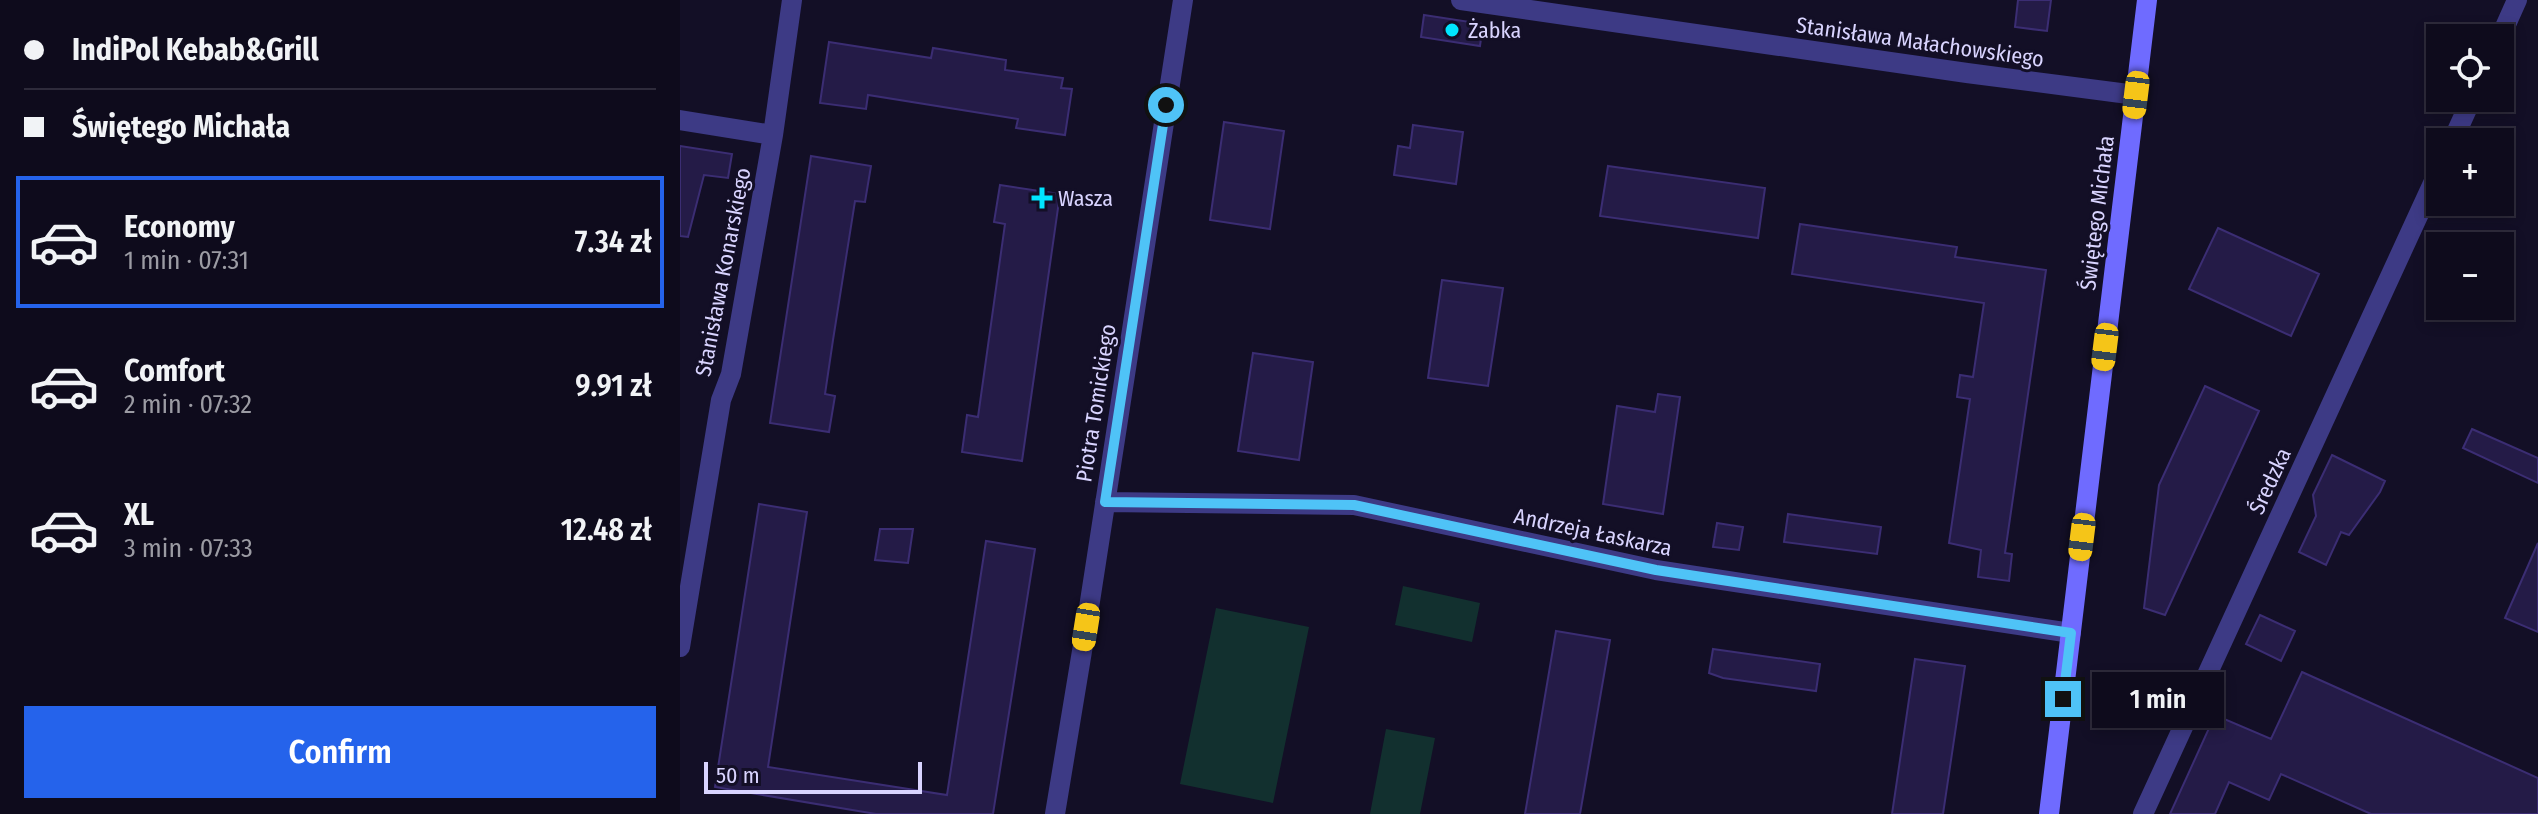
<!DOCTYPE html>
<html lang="en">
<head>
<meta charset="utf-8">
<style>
	:root { --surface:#0e0b1c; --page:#171425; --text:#f1f3f6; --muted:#9b9ba3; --line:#2e2b3b; --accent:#2563eb }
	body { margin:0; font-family:"Fira Sans Condensed",sans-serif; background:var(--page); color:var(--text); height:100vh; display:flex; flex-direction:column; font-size:30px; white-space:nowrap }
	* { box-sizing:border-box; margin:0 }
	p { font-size:26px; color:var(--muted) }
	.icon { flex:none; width:44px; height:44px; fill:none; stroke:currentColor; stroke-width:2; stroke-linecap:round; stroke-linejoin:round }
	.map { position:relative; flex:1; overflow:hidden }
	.drawer { display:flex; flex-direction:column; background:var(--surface); width:680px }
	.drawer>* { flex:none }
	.guide { display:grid; align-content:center; height:176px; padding:0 24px; background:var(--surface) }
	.controls { position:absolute; left:1746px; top:24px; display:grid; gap:16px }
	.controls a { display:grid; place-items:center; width:88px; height:88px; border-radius:0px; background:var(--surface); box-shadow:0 4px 12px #0003,0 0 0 2px var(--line); font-size:40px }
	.scale { position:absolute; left:24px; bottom:20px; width:218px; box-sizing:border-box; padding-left:8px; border:4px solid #d9d4ff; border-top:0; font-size:22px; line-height:28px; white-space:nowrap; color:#d9d4ff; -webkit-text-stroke:6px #130f26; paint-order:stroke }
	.end { position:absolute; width:36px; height:36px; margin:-18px; border:10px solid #4fc3f7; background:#111; box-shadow:0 0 0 4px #111 }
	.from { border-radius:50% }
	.bubble { position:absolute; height:56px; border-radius:0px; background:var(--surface); box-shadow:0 4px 12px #0003,0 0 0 2px var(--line); font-size:26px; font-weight:600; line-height:56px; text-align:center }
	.car { position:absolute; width:24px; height:48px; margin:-24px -12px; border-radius:10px; box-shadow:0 0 6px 2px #0007; background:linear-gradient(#f5c518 24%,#345 0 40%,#f5c518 0 76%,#345 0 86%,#f5c518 0) }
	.guide b { display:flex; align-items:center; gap:28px; height:76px; font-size:30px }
	.guide b+b { border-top:2px solid var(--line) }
	.guide i { width:20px; height:20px; background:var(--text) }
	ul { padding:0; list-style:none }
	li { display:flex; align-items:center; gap:24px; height:132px; margin:0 16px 12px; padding:0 8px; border:4px solid transparent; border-radius:0px }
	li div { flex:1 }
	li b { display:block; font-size:30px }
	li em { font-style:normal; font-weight:600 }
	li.selected { border-color:var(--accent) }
	li>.icon { width:72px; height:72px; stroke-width:1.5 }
	.button { display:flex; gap:16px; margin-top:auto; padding:16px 24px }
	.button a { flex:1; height:92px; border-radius:0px; background:var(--accent); color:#fff; font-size:32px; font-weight:600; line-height:92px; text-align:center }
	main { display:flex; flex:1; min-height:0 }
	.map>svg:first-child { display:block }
	.green { fill:#12302f }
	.building { fill:#241b47; stroke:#3b2d73; stroke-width:2 }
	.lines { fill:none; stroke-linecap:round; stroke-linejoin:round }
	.street { stroke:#3d3a85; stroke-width:20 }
	.secondary { stroke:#6f6bff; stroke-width:20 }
	.route { stroke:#4fc3f7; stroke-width:10 }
	.poi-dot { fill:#00e5ff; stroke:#130f26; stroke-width:3 }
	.labels { text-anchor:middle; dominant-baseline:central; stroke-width:6; stroke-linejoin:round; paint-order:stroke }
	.poi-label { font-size:22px; fill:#d9d4ff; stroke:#130f26; text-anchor:start }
	.street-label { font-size:22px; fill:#d9d4ff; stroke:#130f26 }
</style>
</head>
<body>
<main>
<section class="drawer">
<div class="guide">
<b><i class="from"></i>IndiPol Kebab&amp;Grill</b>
<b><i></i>Świętego Michała</b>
</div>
<ul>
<li class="selected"><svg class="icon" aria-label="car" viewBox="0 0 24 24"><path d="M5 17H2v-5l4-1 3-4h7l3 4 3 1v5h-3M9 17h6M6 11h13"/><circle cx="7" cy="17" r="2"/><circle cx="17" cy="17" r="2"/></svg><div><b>Economy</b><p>1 min · 07:31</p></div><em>7.34 zł</em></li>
<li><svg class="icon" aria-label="car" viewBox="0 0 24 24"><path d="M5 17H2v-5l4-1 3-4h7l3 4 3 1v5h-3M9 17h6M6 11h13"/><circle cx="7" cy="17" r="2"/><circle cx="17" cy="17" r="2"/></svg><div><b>Comfort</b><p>2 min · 07:32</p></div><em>9.91 zł</em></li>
<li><svg class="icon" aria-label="car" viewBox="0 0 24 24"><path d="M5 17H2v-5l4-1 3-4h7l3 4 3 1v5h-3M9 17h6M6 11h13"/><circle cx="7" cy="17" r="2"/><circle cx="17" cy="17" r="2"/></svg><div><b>XL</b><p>3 min · 07:33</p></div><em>12.48 zł</em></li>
</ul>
<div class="button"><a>Confirm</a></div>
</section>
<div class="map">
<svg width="1858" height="814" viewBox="0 0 1858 814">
	<rect width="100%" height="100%" fill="#130f26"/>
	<path class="green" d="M723 586 800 603 792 642 715 625Z
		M536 608 629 627 593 803 500 784Z
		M706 729 755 738 740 814H690Z"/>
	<path class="building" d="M1338 0H1371L1367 31 1335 27Z
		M744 15 803 24 800 46 741 37Z
		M149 42 251 58 253 48 326 60 325 70 383 78 381 88 392 89 385 135 336 128 338 119 188 95 186 109 140 103Z
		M544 122 604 131 590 229 530 220Z
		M733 125 783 132 776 184 714 175 718 146 730 148Z
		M0 146 52 154 48 178 24 175 8 237 0 236Z
		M131 156 191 166 185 202 175 201 153 340 145 394 155 396 149 432 90 423Z
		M928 166 1085 188 1078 238 920 216Z
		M320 185 380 194 342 461 282 452 287 415 298 417 325 224 314 222Z
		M1120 224 1277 247 1275 257 1366 270 1325 553 1332 554 1329 581 1298 577 1301 550 1269 543 1290 399 1277 397 1280 375 1293 377 1304 303 1112 274Z
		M1538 228 1639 274 1611 336 1509 289Z
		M762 280 823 288 808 386 748 378Z
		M573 353 633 362 619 460 558 451Z
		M1525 386 1579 411 1485 615 1464 608 1479 485Z
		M978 394 1000 397 983 514 923 504 937 406 975 412Z
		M1792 429 1858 458V483L1783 448Z
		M1652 455 1705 481 1700 492 1669 535 1661 532 1646 565 1619 552 1636 516 1633 495Z
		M79 504 127 512 88 767 267 795 306 541 355 549 313 814H196L35 787Z
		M1108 514 1201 527 1197 554 1104 542Z
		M1037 523 1063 527 1059 550 1033 547Z
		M200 529H233L228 563 195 560Z
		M1858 543V632L1825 618Z
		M1580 615 1615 631 1601 661 1566 644Z
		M876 631 930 640 904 791 900 814H845Z
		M1033 649 1140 664 1136 691 1043 678 1029 673Z
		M1235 659 1285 666 1263 814H1212Z
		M1622 672 1858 778V814H1691L1601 774 1589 800 1549 782 1535 814H1490L1535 715 1591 739Z"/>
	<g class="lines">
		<path class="street" d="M781 0 1287 73 1456 95
			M1820 38 1837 0
			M0 120 93 135
			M1772 142 1792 98
			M425 502 674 505 976 570 1391 633
			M0 647 41 400 51 374 93 135 112 0
			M375 814 406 627 503 0
			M1463 814 1760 168"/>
		<path class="secondary" d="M1369 814 1467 0"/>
	</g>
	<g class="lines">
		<path class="route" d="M486 105 425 502 674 505 976 570 1391 633 1383 699"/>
	</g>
	<g class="poi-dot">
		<circle cx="772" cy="30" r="8"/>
		<path d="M358 186h8v8h8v8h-8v8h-8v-8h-8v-8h8z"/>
	</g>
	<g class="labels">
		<g class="poi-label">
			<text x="788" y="30">Żabka</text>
			<text x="378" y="198">Wasza</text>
		</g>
		<g class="street-label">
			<text transform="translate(1240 42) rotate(8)">Stanisława Małachowskiego</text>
			<text transform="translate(1417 213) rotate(-83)">Świętego Michała</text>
			<text transform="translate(43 272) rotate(-79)">Stanisława Konarskiego</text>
			<text transform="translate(416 403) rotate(-81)">Piotra Tomickiego</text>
			<text transform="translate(1590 481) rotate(-65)">Średzka</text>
			<text transform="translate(913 532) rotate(12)">Andrzeja Łaskarza</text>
		</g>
	</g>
</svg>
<div class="controls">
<a><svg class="icon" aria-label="locate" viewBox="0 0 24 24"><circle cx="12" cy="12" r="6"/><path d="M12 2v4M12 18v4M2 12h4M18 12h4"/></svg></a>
<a>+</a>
<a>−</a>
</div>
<div class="scale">50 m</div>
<i class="end from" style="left:486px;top:105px"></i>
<i class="end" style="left:1383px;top:699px"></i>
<div class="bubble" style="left:1412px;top:672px;width:132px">1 min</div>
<i class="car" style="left:1456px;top:95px;rotate:187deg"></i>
<i class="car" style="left:1425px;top:347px;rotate:187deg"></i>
<i class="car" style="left:1402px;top:537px;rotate:187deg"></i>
<i class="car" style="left:406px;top:627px;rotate:189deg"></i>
</div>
</main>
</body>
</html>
